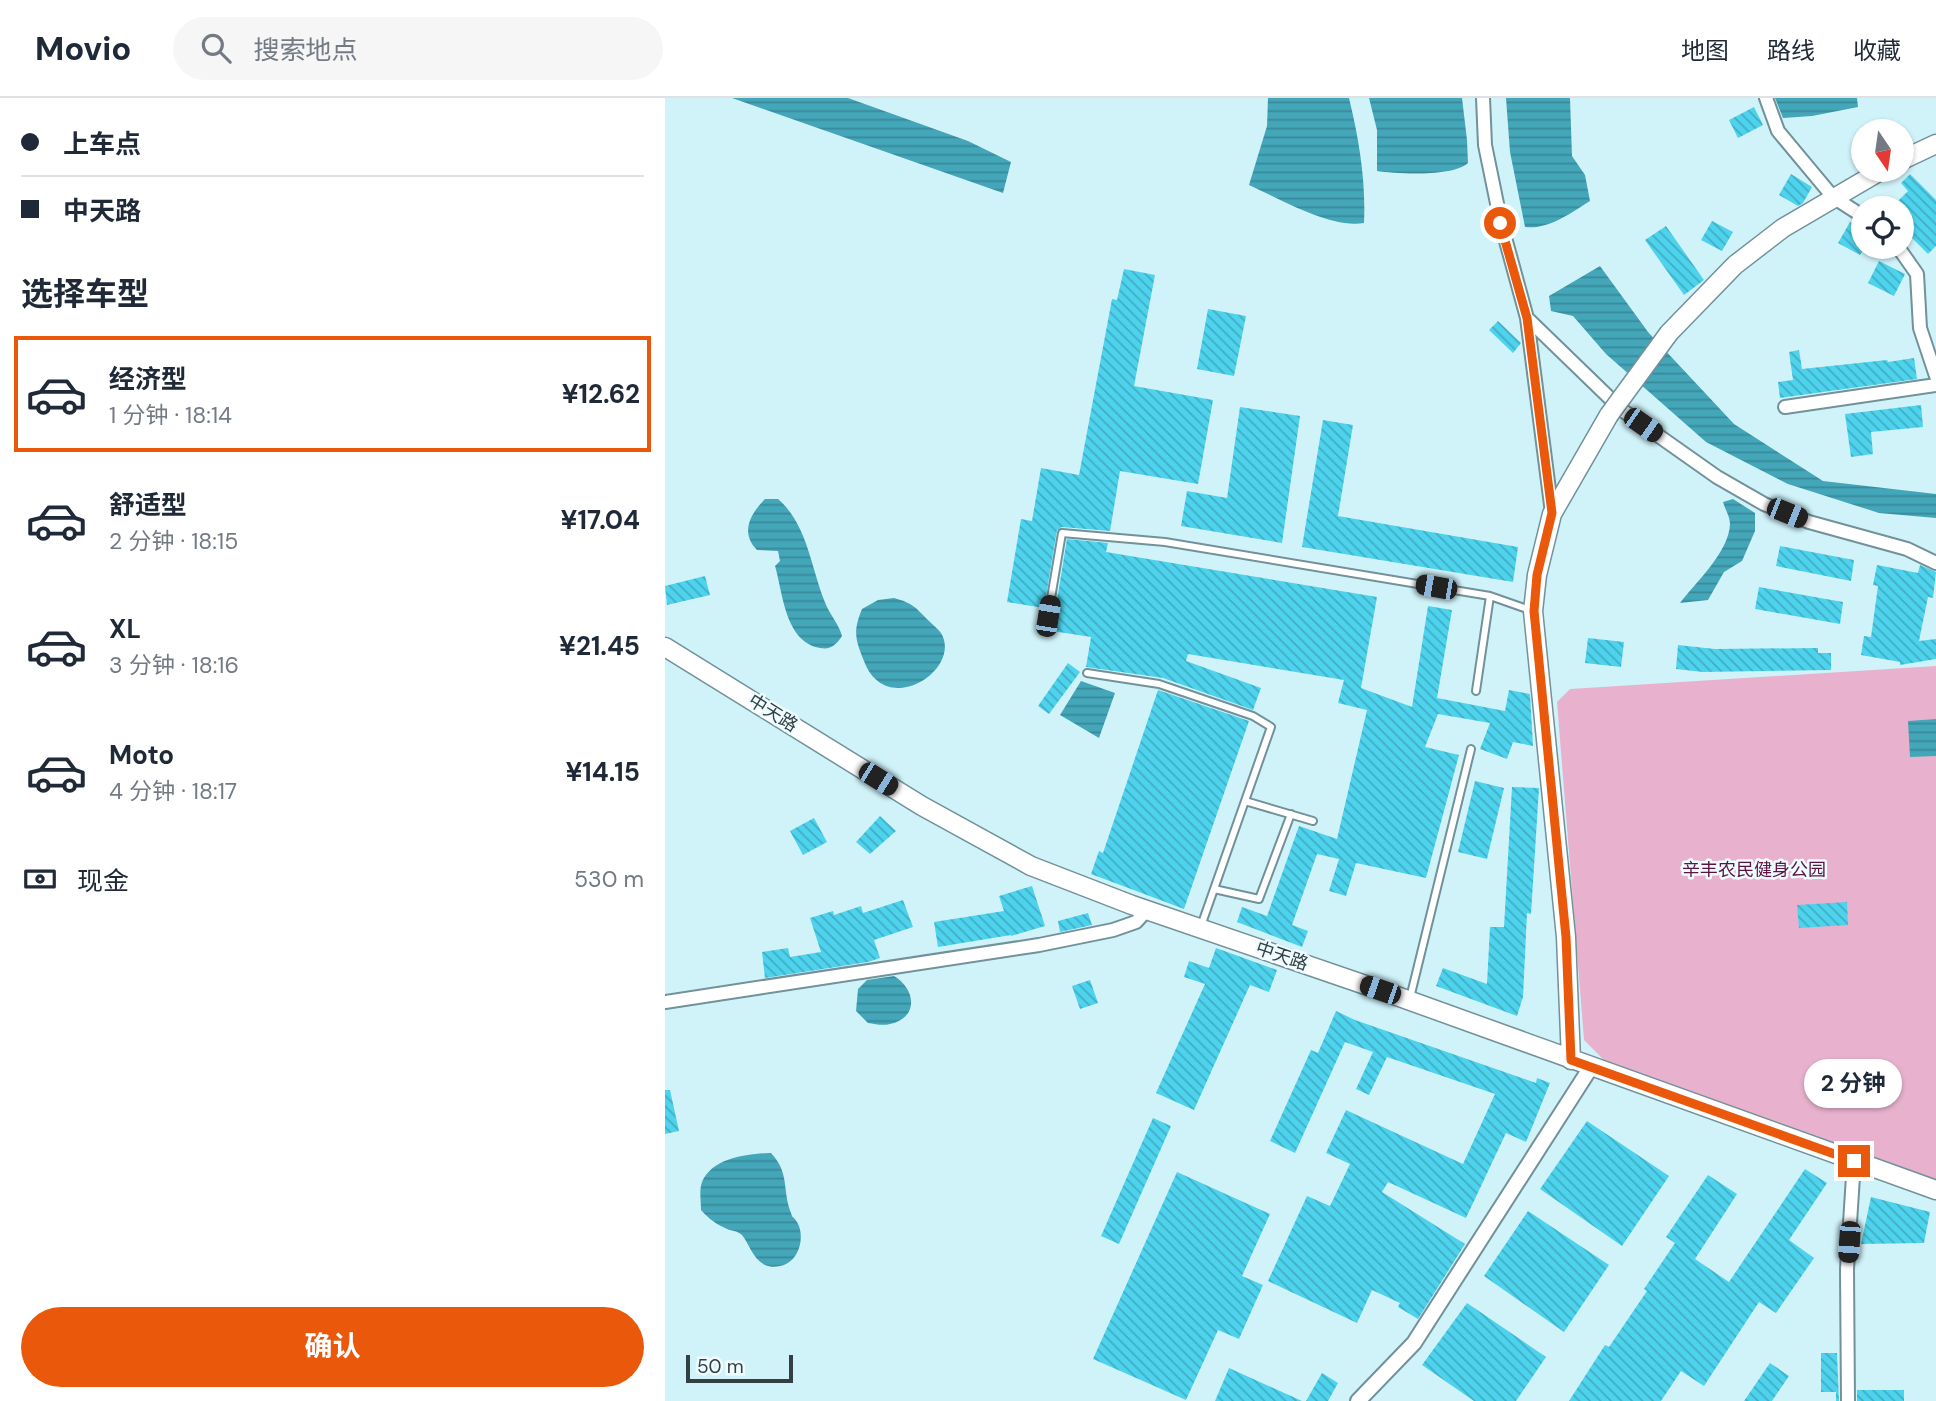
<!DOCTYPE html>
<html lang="zh">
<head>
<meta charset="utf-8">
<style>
	:root { --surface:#fff; --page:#f6f6f7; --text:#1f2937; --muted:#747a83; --line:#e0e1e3; --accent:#ea580c }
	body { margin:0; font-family:"DM Sans","Noto Sans SC",sans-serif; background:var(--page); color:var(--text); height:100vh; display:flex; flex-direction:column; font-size:26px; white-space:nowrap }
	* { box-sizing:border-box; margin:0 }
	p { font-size:23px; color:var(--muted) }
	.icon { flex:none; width:38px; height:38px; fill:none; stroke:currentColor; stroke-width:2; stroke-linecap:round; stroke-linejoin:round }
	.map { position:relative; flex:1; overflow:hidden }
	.details { display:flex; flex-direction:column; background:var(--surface); width:665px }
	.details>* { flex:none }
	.banner { display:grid; align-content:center; height:154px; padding:0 21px; background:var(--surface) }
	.needle { width:46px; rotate:167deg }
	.controls { position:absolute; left:1186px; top:21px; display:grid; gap:14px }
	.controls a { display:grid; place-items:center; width:63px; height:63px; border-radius:50%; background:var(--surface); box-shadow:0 2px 5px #0004; font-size:35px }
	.scale { position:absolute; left:21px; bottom:18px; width:107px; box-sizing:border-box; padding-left:7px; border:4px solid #323f43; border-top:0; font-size:19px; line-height:24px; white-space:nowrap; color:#323f43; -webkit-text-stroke:5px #eefcff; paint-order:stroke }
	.end { position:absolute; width:32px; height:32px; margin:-16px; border:9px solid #ea580c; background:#fff; box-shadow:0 0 0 4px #fff }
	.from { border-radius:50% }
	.bubble { position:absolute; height:49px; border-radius:24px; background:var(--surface); box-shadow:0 2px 5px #0004; font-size:23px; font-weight:700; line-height:49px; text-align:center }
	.car { position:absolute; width:21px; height:42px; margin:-21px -10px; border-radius:9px; box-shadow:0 0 5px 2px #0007; background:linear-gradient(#222 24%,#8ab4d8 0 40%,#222 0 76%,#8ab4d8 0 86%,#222 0) }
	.banner b { display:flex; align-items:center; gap:24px; height:66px; font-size:26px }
	.banner b+b { border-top:2px solid var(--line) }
	.banner i { width:18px; height:18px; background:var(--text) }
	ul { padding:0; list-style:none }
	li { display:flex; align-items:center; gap:21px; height:116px; margin:0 14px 10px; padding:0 7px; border:4px solid transparent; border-radius:0px }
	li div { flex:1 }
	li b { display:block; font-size:26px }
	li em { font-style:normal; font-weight:700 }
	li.on { border-color:var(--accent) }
	li>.icon { width:63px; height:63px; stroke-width:1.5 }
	h2 { padding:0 21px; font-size:32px; line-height:84px }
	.pay { display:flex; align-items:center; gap:18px; height:77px; padding:0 21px; font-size:26px }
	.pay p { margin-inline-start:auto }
	.cta { display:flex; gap:14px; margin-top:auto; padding:14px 21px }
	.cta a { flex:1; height:80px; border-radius:42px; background:var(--accent); color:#fff; font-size:28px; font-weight:700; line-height:80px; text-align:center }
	header { display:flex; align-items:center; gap:42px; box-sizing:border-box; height:98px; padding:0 35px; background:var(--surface); border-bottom:2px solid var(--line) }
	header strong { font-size:33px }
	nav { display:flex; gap:38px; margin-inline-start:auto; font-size:24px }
	.search { width:490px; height:63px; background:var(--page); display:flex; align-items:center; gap:18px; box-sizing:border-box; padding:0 24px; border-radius:38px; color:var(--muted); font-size:26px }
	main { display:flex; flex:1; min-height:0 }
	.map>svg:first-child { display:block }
	.green { fill:#e8b2ce }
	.water { fill:url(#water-rules) }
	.building { fill:url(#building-back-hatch) }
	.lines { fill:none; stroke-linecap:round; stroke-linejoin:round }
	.service-casing { stroke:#729199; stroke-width:10 }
	.minor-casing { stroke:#729199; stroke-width:16 }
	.tertiary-casing { stroke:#729199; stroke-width:18 }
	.secondary-casing { stroke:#729199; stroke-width:21 }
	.service { stroke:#fff; stroke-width:6 }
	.minor { stroke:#fff; stroke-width:12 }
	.tertiary { stroke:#fff; stroke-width:14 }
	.secondary { stroke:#fff; stroke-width:18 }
	.secondary-bridge-casing { stroke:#729199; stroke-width:21; stroke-linecap:butt }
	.secondary-bridge { stroke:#fff; stroke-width:18 }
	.route { stroke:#ea580c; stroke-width:9 }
	.labels { text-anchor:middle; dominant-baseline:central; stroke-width:5; stroke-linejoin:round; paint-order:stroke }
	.street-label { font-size:18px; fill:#323f43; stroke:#eefcff }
	.park-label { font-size:18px; fill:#5f1343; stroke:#eefcff }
</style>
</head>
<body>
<header>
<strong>Movio</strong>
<div class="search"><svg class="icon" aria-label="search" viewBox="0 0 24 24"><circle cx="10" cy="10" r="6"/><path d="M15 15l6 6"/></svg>搜索地点</div>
<nav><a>地图</a><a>路线</a><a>收藏</a></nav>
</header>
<main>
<section class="details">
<div class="banner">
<b><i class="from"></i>上车点</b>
<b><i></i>中天路</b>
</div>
<h2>选择车型</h2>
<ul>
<li class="on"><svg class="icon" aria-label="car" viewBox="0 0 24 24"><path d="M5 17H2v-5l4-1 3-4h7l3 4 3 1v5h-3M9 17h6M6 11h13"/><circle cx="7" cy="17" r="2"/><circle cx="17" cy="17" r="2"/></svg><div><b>经济型</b><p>1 分钟 · 18:14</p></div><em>¥12.62</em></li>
<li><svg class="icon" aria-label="car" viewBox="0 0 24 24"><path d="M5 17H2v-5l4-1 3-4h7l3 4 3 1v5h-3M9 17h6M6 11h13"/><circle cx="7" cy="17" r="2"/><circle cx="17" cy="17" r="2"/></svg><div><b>舒适型</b><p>2 分钟 · 18:15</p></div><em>¥17.04</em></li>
<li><svg class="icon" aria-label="car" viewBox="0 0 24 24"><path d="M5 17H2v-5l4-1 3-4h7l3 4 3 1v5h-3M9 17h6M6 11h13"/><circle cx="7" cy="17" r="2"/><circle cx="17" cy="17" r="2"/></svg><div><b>XL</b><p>3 分钟 · 18:16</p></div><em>¥21.45</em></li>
<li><svg class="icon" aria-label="car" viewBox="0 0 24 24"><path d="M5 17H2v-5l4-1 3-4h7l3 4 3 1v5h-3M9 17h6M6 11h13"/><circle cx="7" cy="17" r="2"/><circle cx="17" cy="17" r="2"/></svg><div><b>Moto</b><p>4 分钟 · 18:17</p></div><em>¥14.15</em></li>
</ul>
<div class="pay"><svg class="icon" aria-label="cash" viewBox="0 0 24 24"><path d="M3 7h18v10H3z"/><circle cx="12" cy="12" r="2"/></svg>现金<p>530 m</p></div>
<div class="cta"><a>确认</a></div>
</section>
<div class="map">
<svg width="1271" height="1303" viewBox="0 0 1271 1303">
	<defs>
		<pattern id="water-rules" width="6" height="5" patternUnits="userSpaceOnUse" patternTransform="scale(1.75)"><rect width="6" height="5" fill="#43a6b9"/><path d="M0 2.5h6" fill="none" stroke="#398998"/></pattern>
		<pattern id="building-back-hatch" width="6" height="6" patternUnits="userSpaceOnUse" patternTransform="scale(1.75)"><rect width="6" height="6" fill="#4dd3ed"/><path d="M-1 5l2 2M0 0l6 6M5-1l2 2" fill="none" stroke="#41adc2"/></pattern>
	</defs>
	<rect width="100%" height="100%" fill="#d0f3fa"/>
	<path class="green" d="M1271 568V1083L939 962 919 942 892 604 905 591Z"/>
	<path class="water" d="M67 0H183L303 43 346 64 338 95Z
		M603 0H684C694 41 701 83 699 125 666 131 615 101 584 87L602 28Z
		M704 0H797L802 42 803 65C788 79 732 76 712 73V32Z
		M841 0H905L907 58 920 77 925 103C906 115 883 132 860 129L845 54Z
		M1110 0H1192L1193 9 1147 18 1118 20Z
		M935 168 983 234 1069 326 1158 383 1271 396V420L1214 415 1123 386 1041 344 941 256 908 218 886 213 884 198Z
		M100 401H113C144 428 146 473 162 509 167 519 174 527 177 538 171 547 166 552 155 550 120 544 118 495 110 468L115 463 113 453 92 452C75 435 85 416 100 401Z
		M1068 401 1090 415V433L1077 463 1059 474 1043 502 1015 505C1031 484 1064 454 1065 426 1065 419 1060 411 1058 404Z
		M229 500C248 505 251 510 264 523 268 527 273 531 276 535 298 571 221 622 199 563 190 541 188 533 197 511L213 502Z
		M416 583 450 595 434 640 395 617Z
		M1271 621V658L1245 659 1243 623Z
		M229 878C251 891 254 920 225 926 218 928 210 926 203 925L191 913 193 891 202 882Z
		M106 1055C125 1075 117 1092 126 1115 128 1122 128 1117 132 1124 140 1137 135 1160 121 1166 115 1169 106 1170 100 1167 87 1160 85 1147 77 1137 73 1133 67 1133 62 1131 51 1126 44 1121 36 1112 36 1103 34 1092 37 1084 48 1059 83 1056 106 1055Z"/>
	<path class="building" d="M1089 9 1098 27 1073 40 1064 22Z
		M1126 76 1147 89 1138 105 1133 108 1114 97Z
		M1245 76 1271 102V148L1263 156 1237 130V110H1226L1243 93 1236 85Z
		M1047 123 1068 134 1057 153 1036 142Z
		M1185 124 1199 132V151L1195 157 1173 145Z
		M1001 128 1039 182 1019 197 980 142Z
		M1214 163 1240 176 1229 198 1203 185Z
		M459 171 490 177 469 288 548 302 533 386 455 373 445 433 397 429 392 432 379 510 342 504 356 421 367 423 376 370 414 377 447 201 452 202Z
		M543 211 581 218 569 278 532 271Z
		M833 223 856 245 848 255 824 232Z
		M1134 252 1137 271 1222 262 1223 264 1249 260 1252 281 1115 300 1113 284 1128 282 1124 254Z
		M1256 307 1258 329 1206 334 1208 356 1186 359 1180 316Z
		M575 309 635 318 617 445 516 428 522 393 562 400Z
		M658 322 688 327 673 418 853 449 848 484 637 449Z
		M402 441 443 445 441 454 712 499 696 590 747 609 763 508 787 512 772 600 840 613 844 592 865 596 868 648 848 644 842 661 815 651 825 625 773 616 760 649 794 657 761 780 691 765 681 798 664 793 674 761 652 756 627 827 643 833 637 849 572 824 577 809 602 818 634 728 672 741 702 612 673 605 679 582 523 556 521 563 596 590 588 612 498 580 421 569 426 539 387 533Z
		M1115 448 1189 462 1186 483 1111 468Z
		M1212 467 1253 475 1255 467 1271 474 1268 500 1263 499 1254 543 1271 541V561L1235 567V564L1196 557 1199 538 1206 539 1213 488 1208 487Z
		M40 478 45 497 2 507 0 488Z
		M1094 489 1178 504 1175 526 1090 511Z
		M923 540 959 544 956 569 920 565Z
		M1013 547 1050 551 1153 550V555H1166V572L1038 574 1011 571Z
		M403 565 415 574 384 616 373 608Z
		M493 592 584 623 519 811 426 776 434 753 438 755Z
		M810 683 839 690 822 761 793 754Z
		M847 689 874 690 866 816 862 815 858 899 852 918 771 888 778 870 822 886 825 829H839Z
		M215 718 231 733 205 756 191 744Z
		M149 720 162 744 138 757 125 733Z
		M367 788 380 828 346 838V837L273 849 269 824 339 813 334 798Z
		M238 802 248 829 209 842 215 860 203 864 100 880 97 854 123 850 125 859 156 854 145 820 168 813 169 817 196 808 198 815Z
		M1182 804 1183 827 1134 830 1132 807Z
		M423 815 427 827 395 834 393 823Z
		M551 850 612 872 604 894 585 887 529 1012 491 995 540 886 519 879 524 863 544 870Z
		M425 882 433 905 415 911 407 888Z
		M671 913 690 922 871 985 872 980 885 985 861 1044 841 1035 801 1120 723 1084 717 1094 800 1146 753 1221 733 1209 735 1205 707 1192 692 1225 603 1183 642 1098 665 1108 685 1066 661 1055 681 1012 798 1066 830 996 722 959 704 997 691 991 708 954 680 944 630 1055 605 1043 646 952 653 955Z
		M0 992H5L14 1033 0 1036Z
		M488 1020 506 1028 454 1146 436 1138Z
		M922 1023 1004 1078 957 1148 875 1091Z
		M1140 1071 1162 1085 1124 1142 1149 1160 1111 1215 1094 1204 1039 1288 1016 1273 996 1303H904L940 1247 944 1249 982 1193 979 1191 1010 1145 1001 1139 1043 1077 1072 1096 1030 1161 1064 1184Z
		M512 1074 605 1116 577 1178 598 1187 574 1241 553 1232 521 1302 428 1261Z
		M1206 1099 1265 1114 1259 1145 1196 1146Z
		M863 1113 944 1167 899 1234 819 1178Z
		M802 1205 881 1259 851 1303H809L757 1267Z
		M1156 1255H1172L1174 1303H1171V1294H1156Z
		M1105 1265 1124 1278 1107 1303H1079Z
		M564 1270 637 1303H550Z
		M657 1275 673 1285 663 1303H641Z
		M1192 1292H1239V1303H1192Z"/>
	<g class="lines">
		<g class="service-casing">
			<path id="service" d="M383 518 397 435 500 444 825 498 865 512
				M422 575 494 586 588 618 606 629 536 828
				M811 593 825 498
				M580 703 648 723
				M549 791 594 801 626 716
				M745 900 806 651"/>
		</g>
		<g class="minor-casing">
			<path id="minor" d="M818 0 820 47 836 125 862 220 887 415
				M1101 0 1113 33 1168 99 1199 119
				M1233 149 1252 176 1255 230 1271 278
				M862 220 957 312 1052 379 1099 406 1144 424 1242 451 1271 465
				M1120 309 1271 287
				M0 904 374 847 448 832 471 824 482 812
				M1183 1303 1182 1171 1189 1063"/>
		</g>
		<g class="tertiary-casing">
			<path id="tertiary" d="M693 1303 749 1245 926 969"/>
		</g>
		<g class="secondary-casing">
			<path id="secondary" d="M1237 62 1271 46
				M1004 235 1070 167 1118 130 1217 72
				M0 549 257 708 366 768 467 807 715 892 1271 1092
				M906 962 901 839 868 513 872 477 887 416 944 317"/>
		</g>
		<use href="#service" class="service"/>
		<use href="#minor" class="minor"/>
		<use href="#tertiary" class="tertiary"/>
		<use href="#secondary" class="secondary"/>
		<g class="secondary-bridge-casing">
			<path id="secondary-bridge" d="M944 317 1004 235"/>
		</g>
		<use href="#secondary-bridge" class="secondary-bridge"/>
	</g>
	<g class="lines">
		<path class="route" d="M835 125 862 220 887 415 872 477 869 513 901 839 906 962 1189 1063"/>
	</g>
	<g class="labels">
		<g class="street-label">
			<text transform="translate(108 615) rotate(32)">中天路</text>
			<text transform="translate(617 858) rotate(19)">中天路</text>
		</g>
		<g class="park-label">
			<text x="1089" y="772">辛丰农民健身公园</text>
		</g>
	</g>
</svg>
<div class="controls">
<a><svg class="needle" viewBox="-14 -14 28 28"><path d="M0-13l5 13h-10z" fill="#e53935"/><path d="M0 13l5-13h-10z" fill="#747a83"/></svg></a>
<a><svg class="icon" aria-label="locate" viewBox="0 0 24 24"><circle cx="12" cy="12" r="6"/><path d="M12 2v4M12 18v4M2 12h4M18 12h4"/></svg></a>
</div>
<div class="scale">50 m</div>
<i class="end from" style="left:835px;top:125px"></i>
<i class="end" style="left:1189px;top:1063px"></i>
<div class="bubble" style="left:1139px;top:961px;width:98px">2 分钟</div>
<i class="car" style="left:978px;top:327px;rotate:125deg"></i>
<i class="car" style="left:1122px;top:415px;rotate:112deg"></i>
<i class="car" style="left:771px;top:489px;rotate:280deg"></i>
<i class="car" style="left:383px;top:518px;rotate:9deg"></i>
<i class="car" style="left:213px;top:681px;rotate:122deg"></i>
<i class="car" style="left:715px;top:892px;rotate:289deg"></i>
<i class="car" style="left:1184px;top:1144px;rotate:184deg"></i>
</div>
</main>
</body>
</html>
